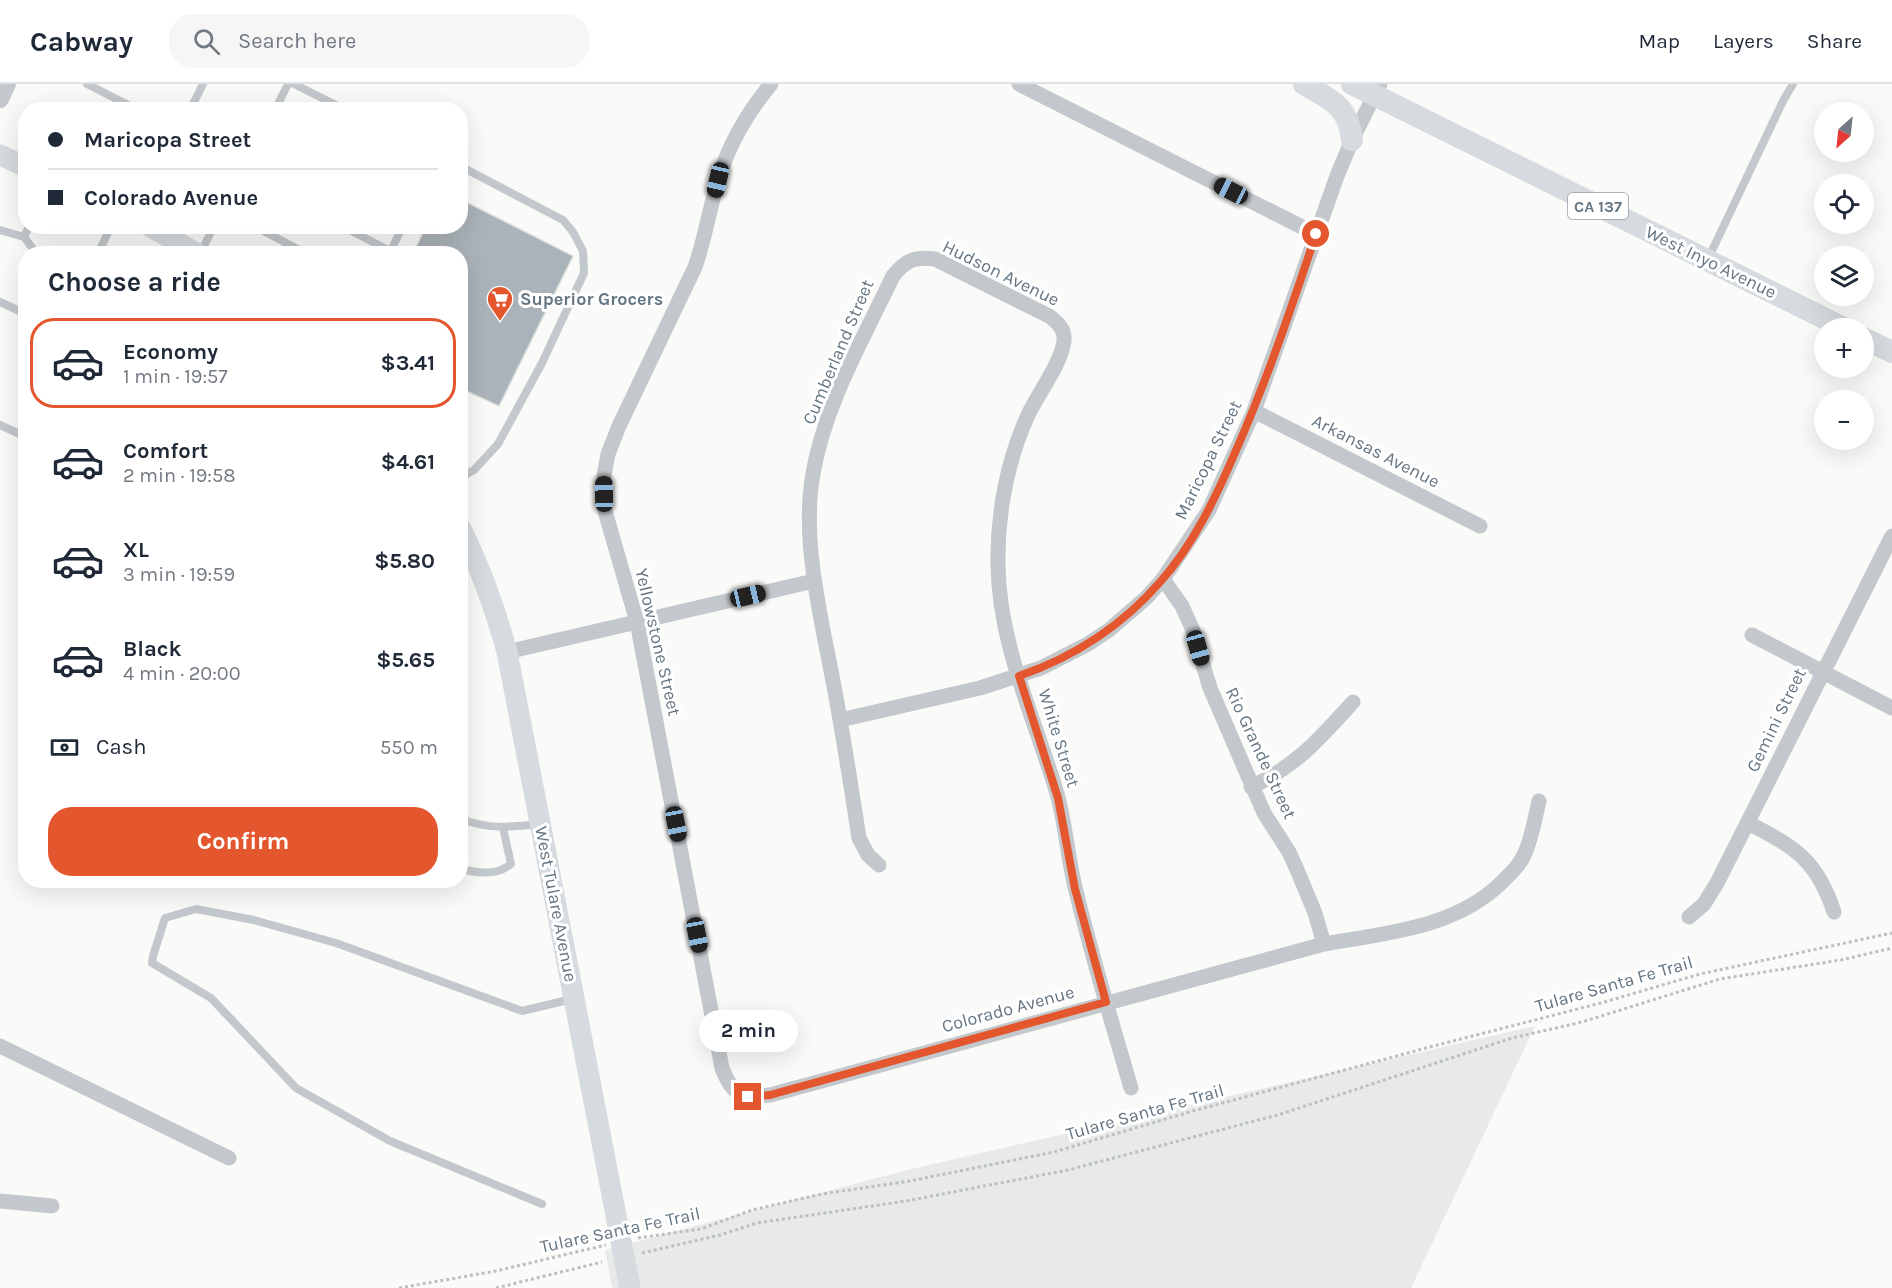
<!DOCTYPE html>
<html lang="en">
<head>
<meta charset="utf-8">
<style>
	:root { --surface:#fff; --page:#f6f6f7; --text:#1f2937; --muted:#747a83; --line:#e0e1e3; --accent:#e4572e }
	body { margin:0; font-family:Karla,sans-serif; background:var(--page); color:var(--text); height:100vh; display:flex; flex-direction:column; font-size:22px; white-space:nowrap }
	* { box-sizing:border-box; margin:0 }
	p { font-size:20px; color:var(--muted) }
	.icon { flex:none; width:33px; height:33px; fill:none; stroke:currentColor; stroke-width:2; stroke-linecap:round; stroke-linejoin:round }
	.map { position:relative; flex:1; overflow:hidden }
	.side { position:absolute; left:18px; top:162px; width:450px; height:642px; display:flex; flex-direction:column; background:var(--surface); border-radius:24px; box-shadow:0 6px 24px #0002 }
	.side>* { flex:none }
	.banner { position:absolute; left:18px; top:18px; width:450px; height:132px; border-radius:24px; box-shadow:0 6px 24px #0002; display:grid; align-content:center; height:132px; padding:0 30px; background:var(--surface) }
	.needle { width:39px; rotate:207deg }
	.controls { position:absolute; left:1814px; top:18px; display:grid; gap:12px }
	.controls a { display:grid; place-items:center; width:60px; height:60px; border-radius:50%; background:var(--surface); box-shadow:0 6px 24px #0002; font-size:30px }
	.end { position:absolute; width:27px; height:27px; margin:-14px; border:8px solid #e4572e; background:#fff; box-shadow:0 0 0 3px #fff }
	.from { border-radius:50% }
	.bubble { position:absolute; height:42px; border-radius:21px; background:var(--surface); box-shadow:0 6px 24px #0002; font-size:20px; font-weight:700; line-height:42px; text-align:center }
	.car { position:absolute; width:18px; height:36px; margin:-18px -9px; border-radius:8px; box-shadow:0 0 4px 2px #0007; background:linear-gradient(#222 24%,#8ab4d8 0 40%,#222 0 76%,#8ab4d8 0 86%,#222 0) }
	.banner b { display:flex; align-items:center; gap:21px; height:57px; font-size:22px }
	.banner b+b { border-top:2px solid var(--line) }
	.banner i { width:15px; height:15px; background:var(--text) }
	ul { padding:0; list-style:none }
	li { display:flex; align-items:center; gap:18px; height:90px; margin:0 12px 9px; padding:0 18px; border:3px solid transparent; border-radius:24px }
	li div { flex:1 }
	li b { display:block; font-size:22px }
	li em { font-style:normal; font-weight:700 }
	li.current { border-color:var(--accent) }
	li>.icon { width:54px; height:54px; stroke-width:1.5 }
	h2 { padding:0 30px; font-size:27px; line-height:72px }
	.pay { display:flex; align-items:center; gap:15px; height:66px; padding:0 30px; font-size:22px }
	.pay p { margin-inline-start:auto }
	.action { display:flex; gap:12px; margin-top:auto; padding:12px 30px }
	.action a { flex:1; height:69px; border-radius:24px; background:var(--accent); color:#fff; font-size:24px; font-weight:700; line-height:69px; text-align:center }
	header { display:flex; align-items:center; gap:36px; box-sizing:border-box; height:84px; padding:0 30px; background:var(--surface); border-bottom:2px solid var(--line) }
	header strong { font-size:28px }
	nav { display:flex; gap:33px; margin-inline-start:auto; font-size:21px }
	.search { width:420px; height:54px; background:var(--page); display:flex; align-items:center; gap:15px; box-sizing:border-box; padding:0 21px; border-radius:24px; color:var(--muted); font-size:22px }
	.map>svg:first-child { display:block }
	.built { fill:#e8e9e9 }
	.building { fill:#aab3b9; stroke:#dcdcda; stroke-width:1.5 }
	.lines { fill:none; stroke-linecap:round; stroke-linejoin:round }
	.path { stroke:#bbbfc2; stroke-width:3; stroke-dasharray:3 3; stroke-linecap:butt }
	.service { stroke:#c3c8cc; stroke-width:8 }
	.minor { stroke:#c3c8cc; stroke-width:15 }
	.tertiary { stroke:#c3c8cc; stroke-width:18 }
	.secondary { stroke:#d6dbdf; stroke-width:21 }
	.primary { stroke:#d6dbdf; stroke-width:22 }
	.route { stroke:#e4572e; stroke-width:8 }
	.labels { text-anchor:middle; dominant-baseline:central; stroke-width:6; stroke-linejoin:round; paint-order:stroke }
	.shield { fill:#fff; stroke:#939fa8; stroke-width:1.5 }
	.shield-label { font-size:16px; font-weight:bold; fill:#657683 }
	.street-label { font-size:18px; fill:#657683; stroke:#fff }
	.poi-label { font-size:18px; font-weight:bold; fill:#657683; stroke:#fff; text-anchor:start }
</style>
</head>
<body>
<header>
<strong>Cabway</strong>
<div class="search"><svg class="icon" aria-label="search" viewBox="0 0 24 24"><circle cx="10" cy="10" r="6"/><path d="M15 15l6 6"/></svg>Search here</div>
<nav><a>Map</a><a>Layers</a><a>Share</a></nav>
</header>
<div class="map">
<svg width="1892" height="1204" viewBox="0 0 1892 1204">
	<rect width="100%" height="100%" fill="#fafaf8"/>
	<path class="built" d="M1535 942 1411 1204H612L605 1166 903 1087Z"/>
	<path class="building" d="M460 115 573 172 499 322 460 304V170H413L426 142H460Z"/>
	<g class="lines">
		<path class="path" d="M638 1154 701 1145 752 1126 822 1110 910 1097 1054 1068 1193 1027 1426 964 1601 919 1700 890 1892 849
			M642 1169 720 1151 757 1139 906 1117 1068 1086 1281 1030 1512 954 1582 938 1720 895 1841 876 1892 864
			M399 1204 496 1187 606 1161
			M496 1204 602 1178"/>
		<path class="service" d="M87 0 138 26
			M294 0 346 26
			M190 26 203 0
			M275 26 288 0
			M460 82 563 136 573 148 583 167 584 189 542 279 498 360 474 386 460 394
			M29 142 24 153 37 170
			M254 142 307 170
			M342 142 390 167
			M0 146 24 153
			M98 170 111 142
			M200 170 214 142
			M389 170 403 142
			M1708 175 1783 17 1793 0
			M0 218 26 230
			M0 341 26 353
			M460 734C485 746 512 743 539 740
			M460 785C478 789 496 792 511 780L503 744
			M542 1120 390 1057 296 1004 211 914 152 879 153 872 165 834 196 825 254 836 336 859 522 927 572 915"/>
		<path class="minor" d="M771 0C748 28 728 62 718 97 709 126 705 155 695 183L619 342 608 370 604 392 605 427 637 538 722 984C733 1012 740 1013 770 1011L1324 860C1386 849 1456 844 1502 798 1511 789 1520 781 1525 769 1532 753 1535 734 1539 717
			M1019 0 1316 150
			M1254 327 1480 442
			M1163 495 1182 522 1192 544 1210 604 1264 729 1289 768 1298 788 1315 829 1324 860
			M1752 551 1892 624
			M507 568 814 497
			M840 636 980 604 1041 584 1088 560 1109 546 1146 514 1163 495 1209 426 1254 327 1337 92 1352 56 1380 0
			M1251 703C1299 680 1318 656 1353 618
			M1748 739C1795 763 1817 776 1834 828
			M879 781 868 771 859 754C851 702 843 649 833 597 821 533 801 455 813 390 825 320 863 255 893 192 906 176 915 172 935 175L1049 232C1060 240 1067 248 1063 262 1059 282 1038 310 1028 331 1007 377 997 431 998 481 999 562 1036 637 1058 713 1066 744 1068 776 1076 807 1092 873 1112 939 1131 1004
			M1689 833 1704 820 1717 799 1892 452
			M0 962 229 1074
			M0 1117 52 1122"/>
		<path class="tertiary" d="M0 15 7 0"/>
		<path class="secondary" d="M0 71 26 83
			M149 142 198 170
			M460 443C481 484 495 525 507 568L630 1204"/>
		<path class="primary" d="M1304 0C1331 16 1349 22 1352 56
			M1352 0 1844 244
			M1863 254 1892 268"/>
	</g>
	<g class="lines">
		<path class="route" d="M748 1013 770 1011 1106 918 1075 805 1058 714 1019 592C1074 573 1123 541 1161 497 1193 461 1215 415 1234 371 1266 299 1291 225 1316 150"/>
	</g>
	<defs>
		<g id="supermarket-pin" transform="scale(1.35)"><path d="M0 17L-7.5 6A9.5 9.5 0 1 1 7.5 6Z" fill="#e4572e" stroke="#fff"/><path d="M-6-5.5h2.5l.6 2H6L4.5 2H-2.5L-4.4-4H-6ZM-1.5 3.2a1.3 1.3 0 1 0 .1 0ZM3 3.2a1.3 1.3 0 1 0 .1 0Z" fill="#fff"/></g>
	</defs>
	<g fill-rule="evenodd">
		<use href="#supermarket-pin" x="500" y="215"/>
	</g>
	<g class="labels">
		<rect class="shield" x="1568" y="109" width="60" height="26" rx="4.5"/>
		<g class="shield-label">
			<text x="1598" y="122">CA 137</text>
		</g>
		<g class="street-label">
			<text transform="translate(1711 178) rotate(26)">West Inyo Avenue</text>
			<text transform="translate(1001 189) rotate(26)">Hudson Avenue</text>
			<text transform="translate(838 268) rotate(-67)">Cumberland Street</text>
			<text transform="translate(1376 367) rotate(27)">Arkansas Avenue</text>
			<text transform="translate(1208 376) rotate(-64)">Maricopa Street</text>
			<text transform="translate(658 558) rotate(77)">Yellowstone Street</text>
			<text transform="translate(1776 636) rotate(-64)">Gemini Street</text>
			<text transform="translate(1059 654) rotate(73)">White Street</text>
			<text transform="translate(1261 669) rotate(65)">Rio Grande Street</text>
			<text transform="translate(556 820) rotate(79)">West Tulare Avenue</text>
			<text transform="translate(1614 900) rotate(-16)">Tulare Santa Fe Trail</text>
			<text transform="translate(1008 925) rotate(-15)">Colorado Avenue</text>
			<text transform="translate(1145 1028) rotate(-16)">Tulare Santa Fe Trail</text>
			<text transform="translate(620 1146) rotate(-12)">Tulare Santa Fe Trail</text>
		</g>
		<g class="poi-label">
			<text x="520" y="215">Superior Grocers</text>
		</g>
	</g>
</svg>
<div class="controls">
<a><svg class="needle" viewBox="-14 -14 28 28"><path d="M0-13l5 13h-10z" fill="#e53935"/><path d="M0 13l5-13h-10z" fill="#747a83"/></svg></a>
<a><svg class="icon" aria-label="locate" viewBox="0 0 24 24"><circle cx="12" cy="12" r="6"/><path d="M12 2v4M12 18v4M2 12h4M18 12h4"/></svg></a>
<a><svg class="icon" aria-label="layers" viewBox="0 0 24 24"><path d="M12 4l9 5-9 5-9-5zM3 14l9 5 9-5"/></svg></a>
<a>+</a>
<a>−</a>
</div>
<i class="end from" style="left:1316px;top:150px"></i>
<i class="end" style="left:748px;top:1013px"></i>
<div class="bubble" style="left:699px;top:926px;width:99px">2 min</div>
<i class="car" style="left:718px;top:96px;rotate:193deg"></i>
<i class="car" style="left:1231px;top:107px;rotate:297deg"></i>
<i class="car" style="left:604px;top:410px;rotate:359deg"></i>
<i class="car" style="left:748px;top:512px;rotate:77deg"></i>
<i class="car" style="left:1198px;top:564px;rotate:164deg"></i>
<i class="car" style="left:676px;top:740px;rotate:169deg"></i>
<i class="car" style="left:697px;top:851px;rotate:169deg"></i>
<div class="banner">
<b><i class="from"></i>Maricopa Street</b>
<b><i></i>Colorado Avenue</b>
</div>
<section class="side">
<h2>Choose a ride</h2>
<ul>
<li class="current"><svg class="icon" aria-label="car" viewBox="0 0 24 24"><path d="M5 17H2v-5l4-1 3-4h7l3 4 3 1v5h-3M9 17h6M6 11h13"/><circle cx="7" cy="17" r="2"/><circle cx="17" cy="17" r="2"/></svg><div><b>Economy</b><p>1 min · 19:57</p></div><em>$3.41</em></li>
<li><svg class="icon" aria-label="car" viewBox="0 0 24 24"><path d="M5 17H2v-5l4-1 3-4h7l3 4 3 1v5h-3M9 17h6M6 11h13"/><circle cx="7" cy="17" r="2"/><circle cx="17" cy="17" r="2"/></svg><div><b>Comfort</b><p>2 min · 19:58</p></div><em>$4.61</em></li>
<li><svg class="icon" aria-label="car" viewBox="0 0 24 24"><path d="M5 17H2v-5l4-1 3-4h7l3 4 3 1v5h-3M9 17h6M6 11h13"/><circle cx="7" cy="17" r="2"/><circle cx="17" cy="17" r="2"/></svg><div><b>XL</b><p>3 min · 19:59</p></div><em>$5.80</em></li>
<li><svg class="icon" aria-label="car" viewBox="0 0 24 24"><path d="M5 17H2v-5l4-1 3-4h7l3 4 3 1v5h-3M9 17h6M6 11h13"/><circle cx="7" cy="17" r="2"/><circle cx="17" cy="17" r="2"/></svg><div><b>Black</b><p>4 min · 20:00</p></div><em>$5.65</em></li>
</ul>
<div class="pay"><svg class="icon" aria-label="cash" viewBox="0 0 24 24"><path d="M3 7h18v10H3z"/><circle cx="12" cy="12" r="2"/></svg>Cash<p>550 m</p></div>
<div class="action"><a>Confirm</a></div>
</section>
</div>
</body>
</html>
